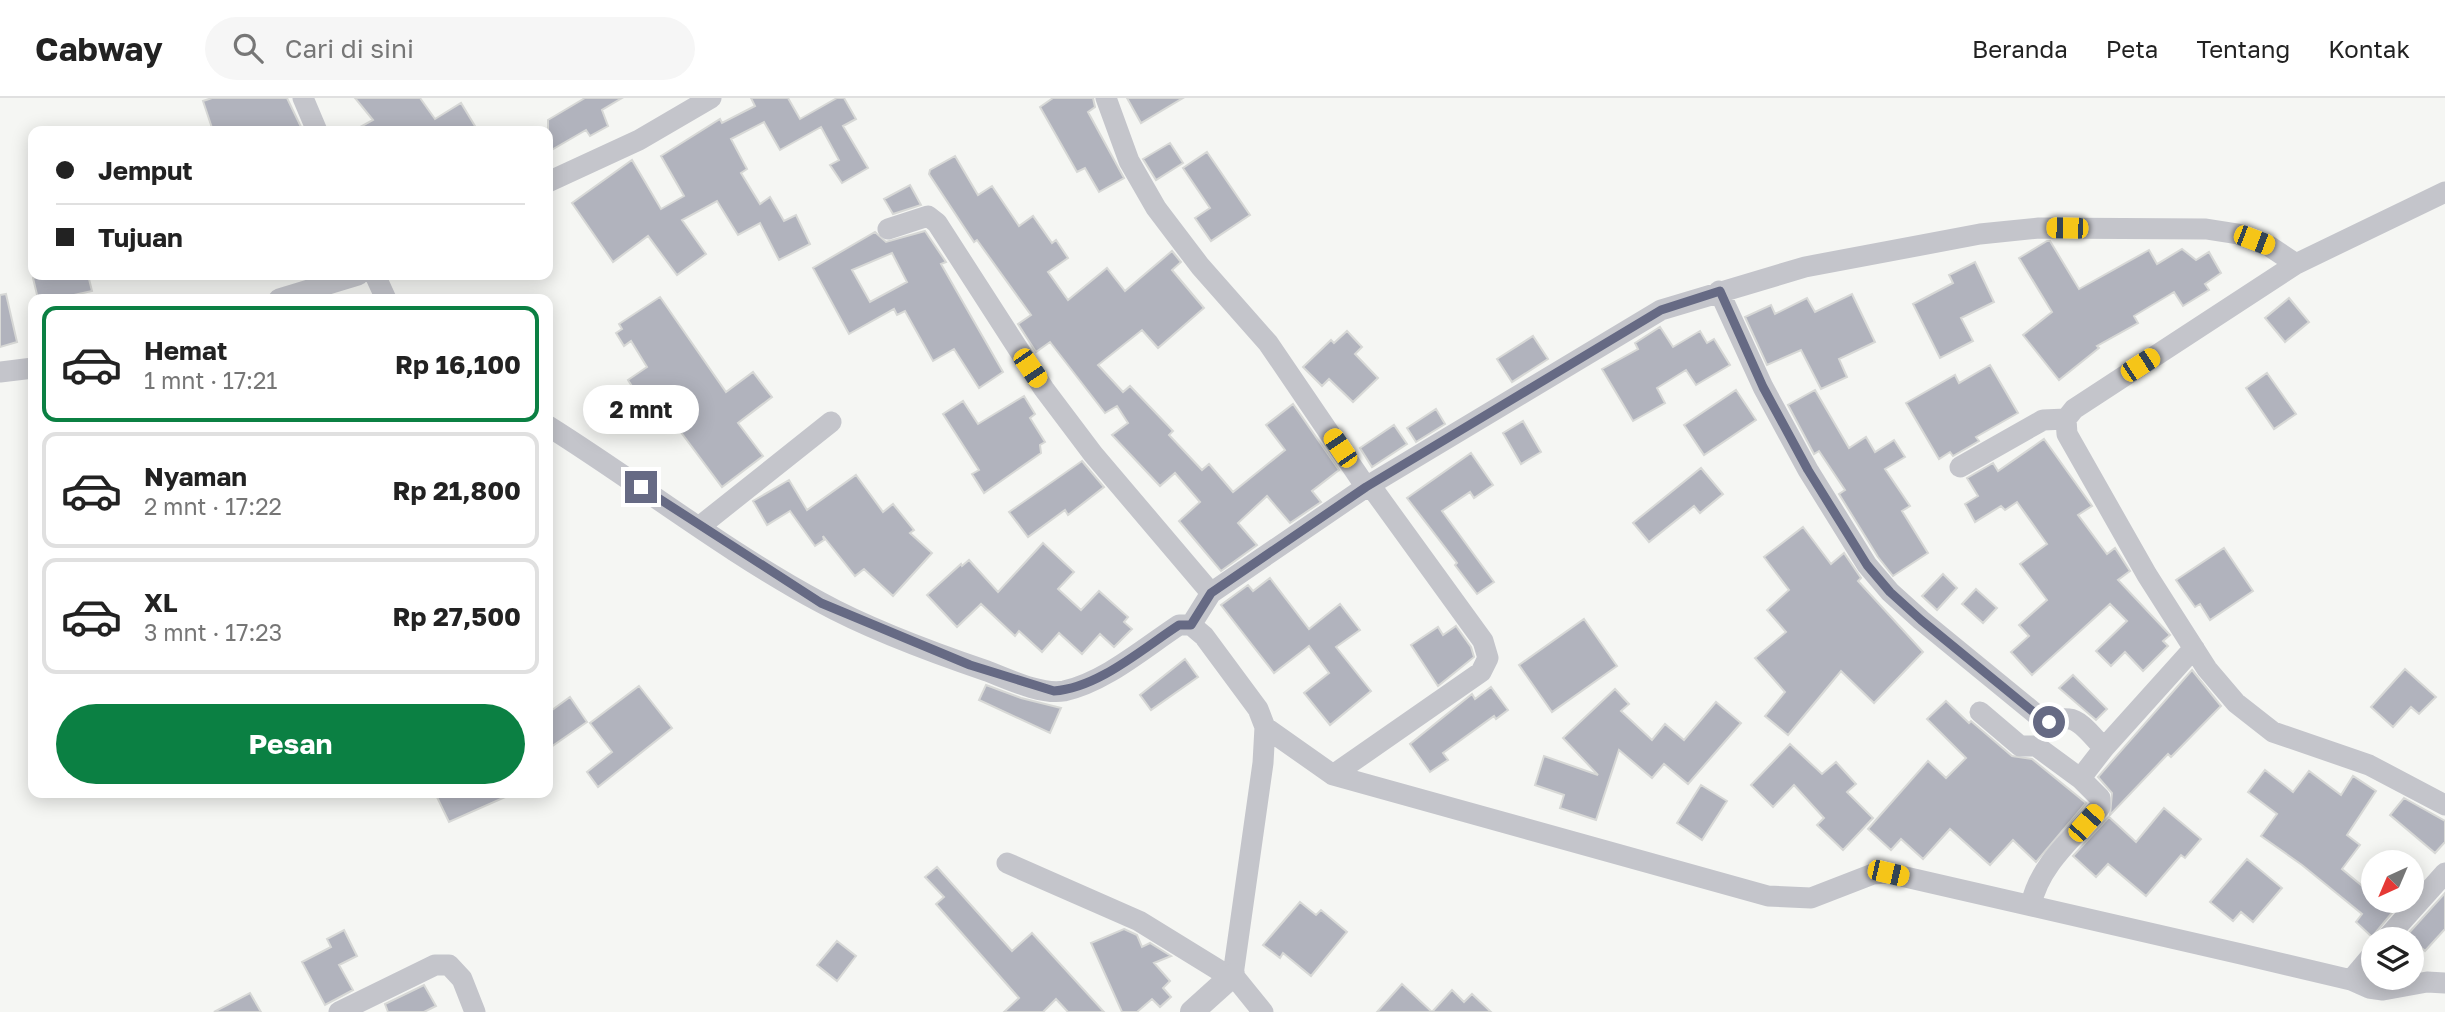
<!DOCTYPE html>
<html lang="id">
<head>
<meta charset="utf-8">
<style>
	:root { --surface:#fff; --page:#f6f6f6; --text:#222; --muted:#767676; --line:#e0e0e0; --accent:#0b8043 }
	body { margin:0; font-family:"Golos Text",sans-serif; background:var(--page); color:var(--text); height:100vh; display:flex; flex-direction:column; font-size:26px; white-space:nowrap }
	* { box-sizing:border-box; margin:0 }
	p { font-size:23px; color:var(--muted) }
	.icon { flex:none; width:38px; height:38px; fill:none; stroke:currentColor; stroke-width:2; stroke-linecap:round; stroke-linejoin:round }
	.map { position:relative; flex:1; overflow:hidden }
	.details { position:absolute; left:28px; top:196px; width:525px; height:504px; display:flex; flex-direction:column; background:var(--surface); border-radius:14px; box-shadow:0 4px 18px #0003 }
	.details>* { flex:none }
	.top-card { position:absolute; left:28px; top:28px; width:525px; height:154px; border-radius:14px; box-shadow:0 4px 18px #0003; display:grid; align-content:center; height:154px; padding:0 28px; background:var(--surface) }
	.needle { width:46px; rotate:224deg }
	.buttons { position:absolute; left:2361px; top:752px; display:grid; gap:14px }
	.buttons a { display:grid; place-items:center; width:63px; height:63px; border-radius:50%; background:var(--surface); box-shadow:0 4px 18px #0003; font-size:35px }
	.end { position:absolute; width:32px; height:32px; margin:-16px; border:9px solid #666a84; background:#fff; box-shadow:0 0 0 4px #fff }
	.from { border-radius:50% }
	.bubble { position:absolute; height:49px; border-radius:24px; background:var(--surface); box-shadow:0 4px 18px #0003; font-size:23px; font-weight:700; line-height:49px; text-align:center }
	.car { position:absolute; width:21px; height:42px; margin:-21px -10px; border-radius:9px; box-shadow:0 0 5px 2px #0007; background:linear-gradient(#f5c518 24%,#345 0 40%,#f5c518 0 76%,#345 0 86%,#f5c518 0) }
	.top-card b { display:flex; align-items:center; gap:24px; height:66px; font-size:26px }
	.top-card b+b { border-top:2px solid var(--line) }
	.top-card i { width:18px; height:18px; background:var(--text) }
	ul { padding:12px 0 0; list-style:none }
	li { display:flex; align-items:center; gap:21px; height:116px; margin:0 14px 10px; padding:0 14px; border:4px solid var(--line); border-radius:14px }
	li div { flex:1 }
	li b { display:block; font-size:26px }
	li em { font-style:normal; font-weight:700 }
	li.on { border-color:var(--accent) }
	li>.icon { width:63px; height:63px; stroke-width:1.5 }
	.button { display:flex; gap:14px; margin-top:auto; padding:14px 28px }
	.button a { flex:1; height:80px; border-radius:42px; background:var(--accent); color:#fff; font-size:28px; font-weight:700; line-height:80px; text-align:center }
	header { display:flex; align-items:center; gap:42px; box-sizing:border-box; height:98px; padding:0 35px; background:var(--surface); border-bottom:2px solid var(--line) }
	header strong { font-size:33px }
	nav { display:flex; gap:38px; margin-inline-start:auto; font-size:24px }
	.search { width:490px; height:63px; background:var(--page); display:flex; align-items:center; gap:18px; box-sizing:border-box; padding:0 24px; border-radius:38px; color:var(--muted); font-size:26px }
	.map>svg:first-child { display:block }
	.building { fill:#b1b3bd; stroke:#d7d8d6; stroke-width:2; fill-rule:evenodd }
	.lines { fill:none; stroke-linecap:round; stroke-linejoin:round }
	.minor { stroke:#c4c5cb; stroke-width:21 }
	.tertiary { stroke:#c4c5cb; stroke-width:24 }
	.route { stroke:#666a84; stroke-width:9 }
</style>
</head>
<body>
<header>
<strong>Cabway</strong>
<div class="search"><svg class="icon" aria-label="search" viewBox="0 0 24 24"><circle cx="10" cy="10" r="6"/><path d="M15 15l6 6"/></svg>Cari di sini</div>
<nav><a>Beranda</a><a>Peta</a><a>Tentang</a><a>Kontak</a></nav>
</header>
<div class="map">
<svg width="2445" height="914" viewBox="0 0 2445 914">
	<rect width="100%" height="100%" fill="#f5f6f3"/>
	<path class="building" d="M212 0H287L303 33H213L203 3Z
		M355 0H420L435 21 461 5 478 33H353L373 22Z
		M585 0H622L602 12 608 28 590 38 586 32 548 54V22Z
		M751 0H788L800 21 837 0H844L856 21 843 28 868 70 842 85 830 67 839 62 821 29 780 52 764 24 731 41 747 71 741 75 760 106 770 99 784 123 796 117 810 146 779 162 760 125 738 137 717 103 682 122 706 156 677 177 648 138 613 164 572 105 632 62 661 111 684 98 661 58 720 21 722 25 755 8Z
		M1053 0H1093L1095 9 1088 14 1124 80 1099 94 1085 70 1077 74 1040 9Z
		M1127 0H1183L1141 25Z
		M1170 45 1183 65 1156 82 1143 61Z
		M1207 54 1250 117 1211 143 1195 120 1210 110 1183 70Z
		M955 58 978 97 992 88 1019 128 1033 118 1052 145 1056 142 1068 160 1048 174 1068 202 1107 170 1125 193 1172 153 1181 164 1172 172 1204 210 1158 250 1142 232 1098 267 1123 294 1130 288 1173 333 1169 337 1202 372 1209 366 1233 394 1285 352 1266 327 1293 306 1339 372 1312 393 1321 404 1290 425 1267 398 1238 425 1257 447 1221 473 1179 423 1200 404 1175 375 1160 388 1112 337 1128 325 1117 308 1105 315 1050 244 1036 254 1018 226 1031 217 977 142 974 144 929 76 930 72Z
		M910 87 921 107 893 116 884 101Z
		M925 133 946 164 941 166 1003 274 979 290 954 251 933 263 905 213 897 217 894 211 849 236 813 170 875 134 886 144ZM892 155 907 184 870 204 852 172Z
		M2047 143H2050L2079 191 2149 152 2157 166 2182 151 2196 162 2209 154 2221 175 2205 186 2209 192 2183 208 2174 194 2134 218 2138 225 2097 248 2099 250 2059 282 2023 237 2052 214 2019 160Z
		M1975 164 1994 204 1961 220 1973 243 1940 260 1913 206 1953 185 1949 177Z
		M48 177H88L92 193 56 201H38L33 180Z
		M6 196 17 244 0 249V197Z
		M1852 196 1875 244 1839 261 1847 279 1821 291 1801 252 1767 267 1745 219 1771 207 1775 216 1807 200 1815 214Z
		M660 199 726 294 753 274 772 299 738 325 763 358 722 389 665 313 642 329 622 302 635 293 628 282 647 269 631 243 624 248 616 235 622 231 619 226Z
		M2289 200 2309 224 2285 244 2265 220Z
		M1660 229 1673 249 1700 233 1707 245 1714 241 1730 267 1696 287 1686 272 1657 290 1665 305 1633 323 1602 271 1638 251 1635 245Z
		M1347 233 1362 249 1355 256 1378 280 1353 304 1329 281 1322 288 1303 269 1331 242 1334 245Z
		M1533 238 1548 261 1512 284 1497 261Z
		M1990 267 2018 315 1976 339 1979 343 1953 358 1950 354 1939 361 1906 305 1955 277 1959 285Z
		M2267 275 2296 316 2274 331 2246 290Z
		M1736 292 1756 322 1704 357 1684 327Z
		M1815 292 1849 350 1866 339 1875 354 1894 342 1905 359 1885 371 1910 408 1902 413 1928 455 1893 478 1878 459 1839 396 1845 392 1819 353 1814 356 1788 307Z
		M1024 298 1035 316 1030 320 1045 344 1040 347 1041 355 984 395 972 376 979 372 943 316 963 303 978 326Z
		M1436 311 1445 326 1416 344 1407 330Z
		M1523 323 1541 354 1521 366 1503 335Z
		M1394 327 1407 346 1372 369 1360 350Z
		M2044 341 2092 408 2078 417 2107 456 2115 450 2130 473 2118 482 2170 537 2163 543 2168 548 2143 573 2125 554 2111 568 2096 553 2127 523 2110 506 2032 577 2011 554 2029 538 2019 527 2047 502 2020 466 2047 446 2017 404 2005 412 2001 408 1975 424 1965 406 1978 398 1967 380 1993 365 1998 373Z
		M1471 355 1493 387 1474 400 1470 394 1442 413 1494 484 1477 496 1455 467 1457 465 1407 400Z
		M1082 363 1104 389 1068 417 1065 412 1028 439 1009 414Z
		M1701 370 1723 396 1700 415 1694 408 1649 444 1633 425Z
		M856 377 883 414 893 406 914 432 910 435 932 455 893 498 864 471 855 478 823 438 824 442 815 448 790 413 767 427 753 403 789 382 807 412Z
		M1803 429 1831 466 1844 455 1861 480 1858 483 1923 554 1874 605 1841 573 1788 637 1765 618 1785 594 1755 560 1786 534 1767 512 1789 492 1764 459Z
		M1043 445 1074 474 1058 491 1081 512 1099 493 1128 519 1124 524 1132 531 1114 549 1100 536 1082 556 1059 535 1042 554 1019 533 1015 538 981 506 957 529 927 497 961 466 962 468 969 462 998 494Z
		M2224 450 2253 493 2210 522 2200 506 2195 509 2176 482Z
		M1943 476 1957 490 1937 512 1922 498Z
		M1270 480 1309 531 1340 506 1360 532 1336 549 1371 593 1330 627 1304 595 1329 575 1309 548 1274 575 1221 507 1248 487 1253 493Z
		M1976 491 1997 510 1983 525 1962 506Z
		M1584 521 1617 568 1552 614 1519 567Z
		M1456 528 1471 549 1474 559 1438 588 1411 547 1438 529 1443 537Z
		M1185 561 1198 579 1151 612 1140 597Z
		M2405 571 2436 599 2419 616 2411 609 2393 629 2371 609Z
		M2192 572 2221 608 2171 659 2168 656 2110 717 2112 695 2098 679Z
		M2073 577 2107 611 2096 622 2059 590Z
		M986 587 1021 600 1061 610 1050 635 979 602Z
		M639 588 672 630 598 689 587 674 612 654 590 625Z
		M1491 589 1508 612 1496 621 1494 618 1443 655 1448 662 1430 674 1410 646 1472 596 1475 601Z
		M1615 591 1629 606 1621 613 1652 642 1665 626 1684 642 1716 604 1741 625 1688 686 1664 666 1652 680 1619 652 1596 722 1560 710 1564 697 1535 687 1544 658 1598 677 1563 640Z
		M570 599 587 624 548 651V615Z
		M1946 603 1969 625 1971 623 2012 658 2032 661 2086 705 2036 764 2013 742 1990 767 1950 731 1923 761 1901 741 1891 752 1868 731 1928 663 1946 680 1966 660 1927 621Z
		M1790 646 1822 676 1836 664 1856 686 1847 694 1873 720 1843 752 1817 727 1824 720 1794 687 1773 709 1751 687Z
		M2265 672 2293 694 2309 673 2341 697 2353 678 2376 693 2347 737 2360 747 2342 771 2373 797V803L2401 804 2372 839 2356 824 2362 816 2302 767 2261 738 2277 716 2248 694Z
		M1701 687 1727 703 1702 742 1677 725Z
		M435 695H514L449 724Z
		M2404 700 2445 723V744L2435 755 2390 717Z
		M2164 710 2201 741 2185 760 2181 757 2146 798 2108 766 2096 779 2073 758 2109 719 2136 744Z
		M2247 761 2282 790 2253 824 2241 814 2233 823 2210 804Z
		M937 769 1012 853 1032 835 1104 914H1068L1056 901 1043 914H1004L1019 900 936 806 944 799 925 779Z
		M2445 795V831L2425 853 2407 837Z
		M1300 804 1316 817 1321 812 1347 834 1311 878 1283 855 1280 860 1263 847Z
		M1124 831 1137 837 1142 849 1150 845 1171 858 1154 865 1170 883 1163 890 1171 899 1160 909 1152 901 1137 914H1122L1091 845Z
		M344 832 357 858 339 867 353 892 325 907 302 864 331 849 327 841Z
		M837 843 856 858 837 883 817 867Z
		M1402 886 1432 914 1452 892 1464 904 1472 896 1491 914H1377Z
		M424 887 436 908 424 914H388L385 906Z
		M250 895 261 914H214Z"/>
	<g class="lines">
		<path class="minor" d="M303 0 317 33
			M1106 0 1129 63 1156 110 1200 168 1268 245 1366 389
			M548 84 639 42 711 0
			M2445 94 2296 166 2074 311 2066 321 2067 336 2147 477 2207 571 2236 605 2273 634 2369 667 2445 707
			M888 131 928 118 937 125 1044 291 1093 356 1211 495
			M375 177 386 201
			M1719 193 1763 289 1808 372 1867 467 1890 494 1921 522 2037 617C2050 626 2056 619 2069 621 2082 622 2095 642 2104 650
			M279 201 358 177
			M0 274 33 270
			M548 328C639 385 725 453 820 504 869 531 934 555 987 573 1008 581 1041 597 1064 593 1105 584 1144 550 1179 527H1191L1204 538 1258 611 1265 629 1263 665 1233 877 1263 914
			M1960 369 2043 322 2066 321
			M699 429 831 324
			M1191 527 1211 495 1366 389 1661 212 1805 169 1980 136 2039 130 2206 131 2238 136 2269 148 2296 166
			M1980 614 2020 648H2036L2081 681
			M1265 629 1333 677 1768 798 1811 800 1873 776 1888 775 2241 856 2351 882 2369 890 2383 892 2427 884 2445 885
			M1333 677 1481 574 1488 560 1483 543 1370 387
			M1007 765 1139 823 1230 879
			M2031 807C2039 767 2074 739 2100 709V700L2081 681 2083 677 2104 650 2194 550
			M2385 842 2445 775
			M2351 882 2373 856
			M339 914 435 867H449L462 881 475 914"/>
		<path class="tertiary" d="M1192 914 1233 877"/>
	</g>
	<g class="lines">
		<path class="route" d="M641 389 821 505 970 567 1054 593C1098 590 1142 551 1179 527H1191L1211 495 1366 389 1661 212 1720 193 1763 289 1808 372 1867 467 1890 494 1921 522 2037 617 2049 624"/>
	</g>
</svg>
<div class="buttons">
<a><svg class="needle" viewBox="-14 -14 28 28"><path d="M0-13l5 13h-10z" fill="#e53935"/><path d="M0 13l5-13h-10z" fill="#767676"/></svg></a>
<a><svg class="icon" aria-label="layers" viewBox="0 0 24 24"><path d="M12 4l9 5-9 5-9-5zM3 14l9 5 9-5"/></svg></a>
</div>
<i class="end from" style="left:2049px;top:624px"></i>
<i class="end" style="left:641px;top:389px"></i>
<div class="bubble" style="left:583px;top:287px;width:116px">2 mnt</div>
<i class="car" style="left:2067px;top:130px;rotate:271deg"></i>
<i class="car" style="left:2254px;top:142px;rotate:111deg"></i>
<i class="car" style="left:2140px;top:267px;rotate:57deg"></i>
<i class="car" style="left:1030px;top:270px;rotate:146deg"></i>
<i class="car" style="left:1340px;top:350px;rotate:326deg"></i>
<i class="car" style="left:2086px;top:725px;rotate:42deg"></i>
<i class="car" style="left:1888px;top:775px;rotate:103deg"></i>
<div class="top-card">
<b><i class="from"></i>Jemput</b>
<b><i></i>Tujuan</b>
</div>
<section class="details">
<ul>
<li class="on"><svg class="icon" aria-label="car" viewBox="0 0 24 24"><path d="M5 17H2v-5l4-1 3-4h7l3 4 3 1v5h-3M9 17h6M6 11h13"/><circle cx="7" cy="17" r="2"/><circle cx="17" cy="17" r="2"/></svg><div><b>Hemat</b><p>1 mnt · 17:21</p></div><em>Rp 16,100</em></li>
<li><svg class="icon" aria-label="car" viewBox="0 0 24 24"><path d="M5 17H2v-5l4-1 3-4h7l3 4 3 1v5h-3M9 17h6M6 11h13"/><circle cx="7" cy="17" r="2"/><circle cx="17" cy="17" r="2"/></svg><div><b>Nyaman</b><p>2 mnt · 17:22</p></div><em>Rp 21,800</em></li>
<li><svg class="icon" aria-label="car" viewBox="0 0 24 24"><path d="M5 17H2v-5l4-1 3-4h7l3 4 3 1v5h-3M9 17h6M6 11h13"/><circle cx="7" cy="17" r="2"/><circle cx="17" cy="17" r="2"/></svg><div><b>XL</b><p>3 mnt · 17:23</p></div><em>Rp 27,500</em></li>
</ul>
<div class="button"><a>Pesan</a></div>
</section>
</div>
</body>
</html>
